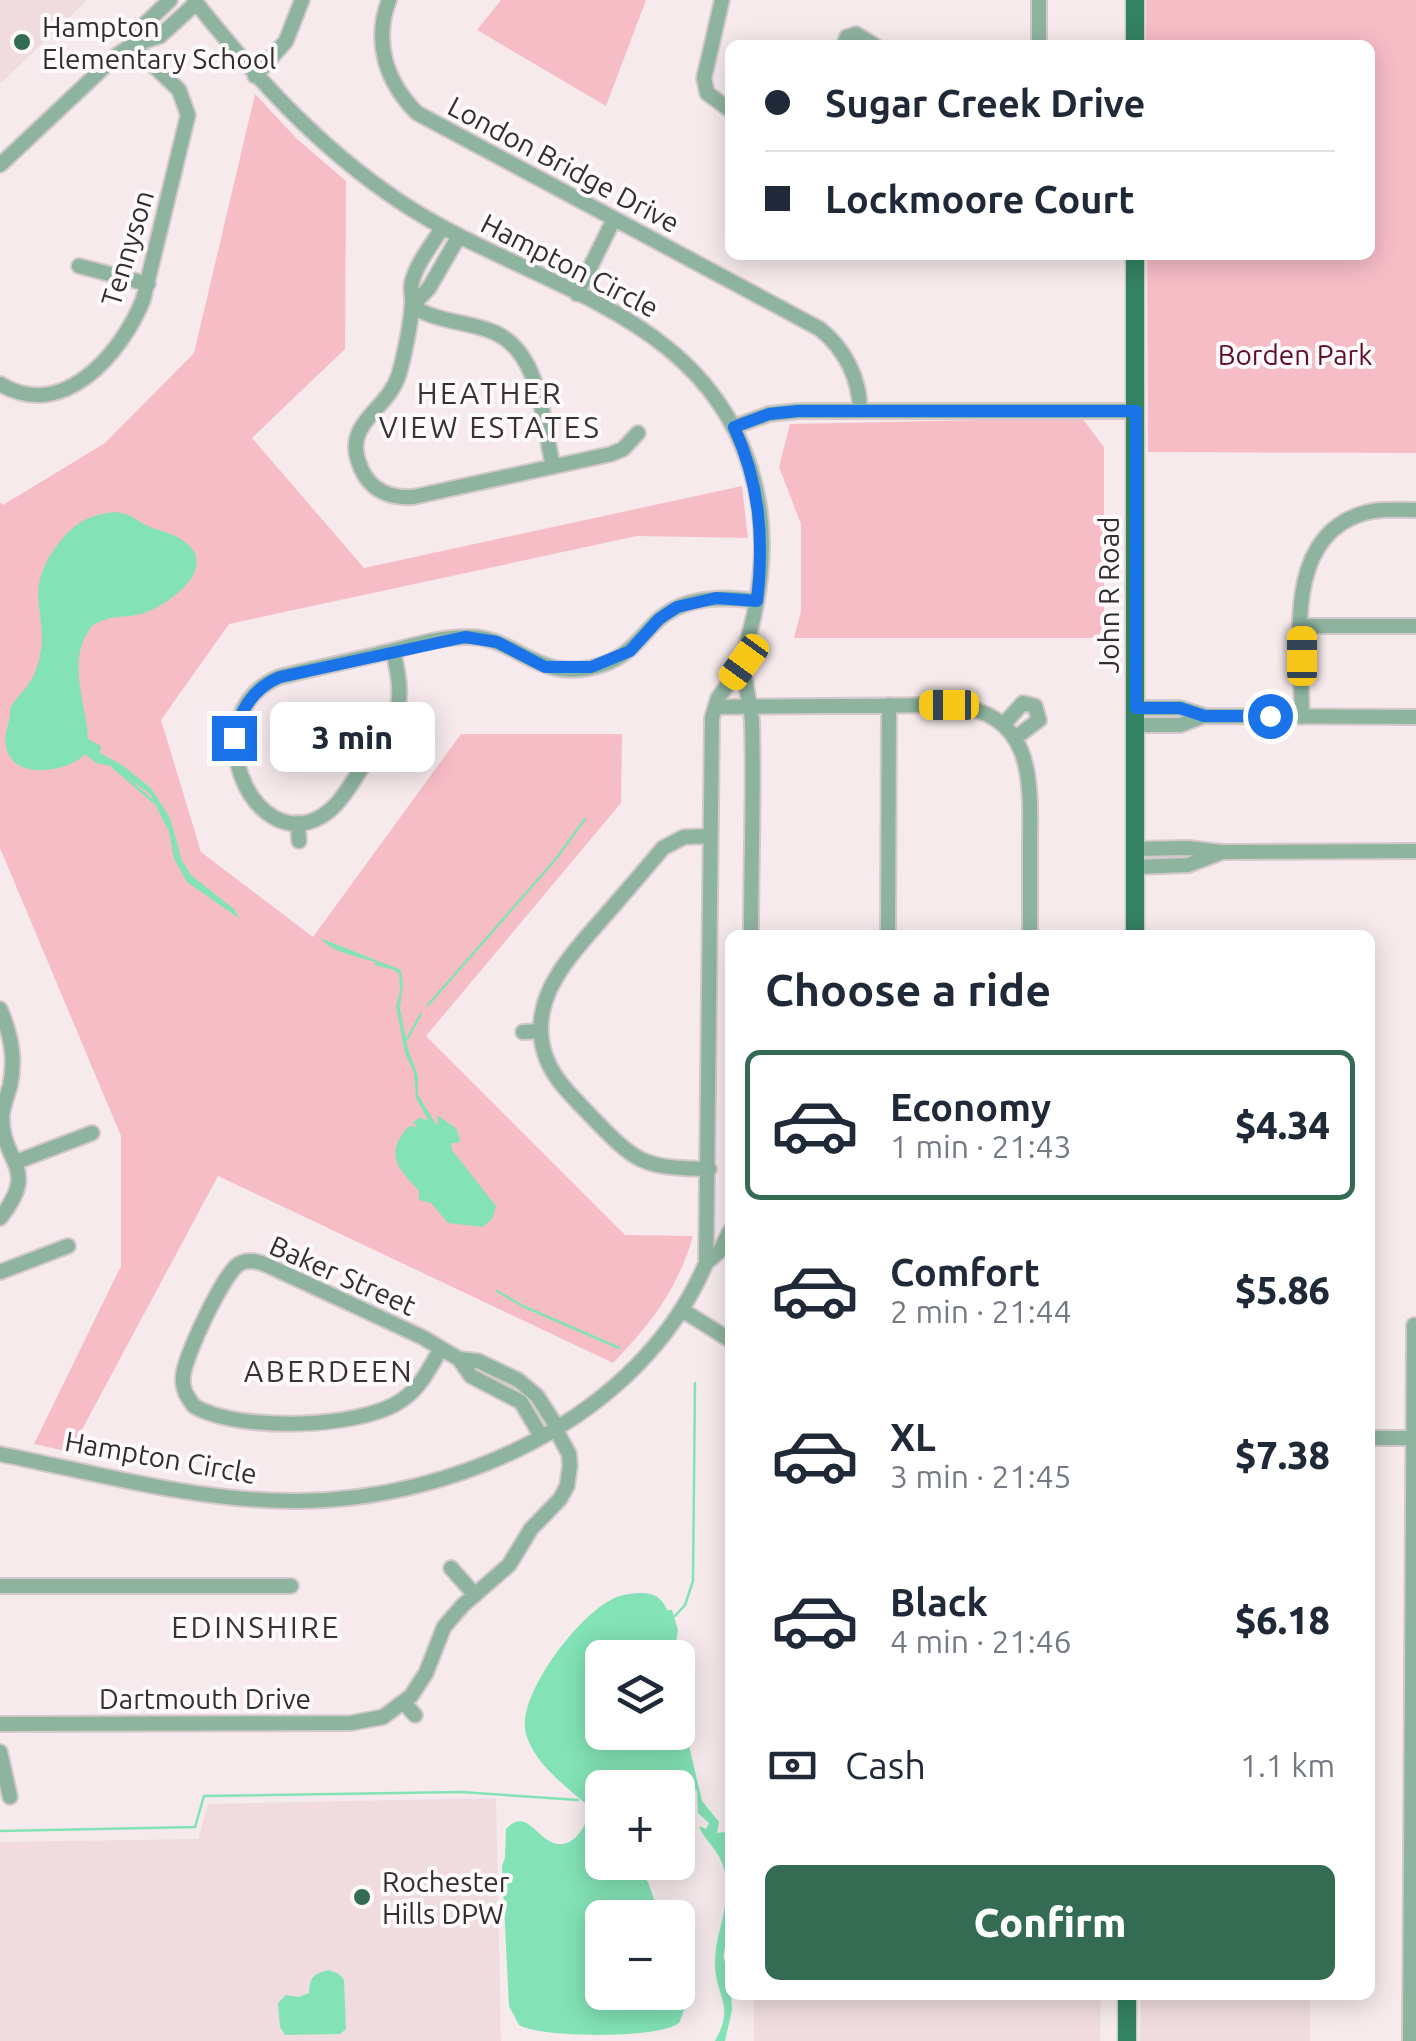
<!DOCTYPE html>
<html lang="en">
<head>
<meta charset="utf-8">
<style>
	:root { --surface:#fff; --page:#f6f6f7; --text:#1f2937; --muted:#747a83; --line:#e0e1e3; --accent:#346c53 }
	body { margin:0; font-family:Ubuntu,sans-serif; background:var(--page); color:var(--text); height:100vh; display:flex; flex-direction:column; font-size:38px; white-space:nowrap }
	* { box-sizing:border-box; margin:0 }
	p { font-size:32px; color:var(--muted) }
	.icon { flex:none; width:55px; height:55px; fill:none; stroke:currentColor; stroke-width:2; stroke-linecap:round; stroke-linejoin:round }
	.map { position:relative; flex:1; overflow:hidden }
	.panel { position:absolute; left:725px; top:930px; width:650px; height:1070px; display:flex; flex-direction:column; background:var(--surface); border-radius:15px; box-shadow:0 5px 25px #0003 }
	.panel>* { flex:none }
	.banner { position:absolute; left:725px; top:40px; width:650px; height:220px; border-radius:15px; box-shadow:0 5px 25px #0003; display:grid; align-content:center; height:220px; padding:0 40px; background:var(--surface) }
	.buttons { position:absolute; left:585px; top:1640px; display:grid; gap:20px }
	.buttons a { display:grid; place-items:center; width:110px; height:110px; border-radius:15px; background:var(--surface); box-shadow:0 5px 25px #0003; font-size:50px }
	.end { position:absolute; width:45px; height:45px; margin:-22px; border:12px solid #1a73e8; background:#fff; box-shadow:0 0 0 5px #fff }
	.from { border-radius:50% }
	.bubble { position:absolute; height:70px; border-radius:15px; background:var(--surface); box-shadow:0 5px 25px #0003; font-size:32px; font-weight:800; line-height:70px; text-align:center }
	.car { position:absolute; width:30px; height:60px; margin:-30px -15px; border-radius:12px; box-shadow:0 0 8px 2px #0007; background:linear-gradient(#f5c518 24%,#345 0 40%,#f5c518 0 76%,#345 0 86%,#f5c518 0) }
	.banner b { display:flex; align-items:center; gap:35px; height:95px; font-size:38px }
	.banner b+b { border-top:2px solid var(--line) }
	.banner i { width:25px; height:25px; background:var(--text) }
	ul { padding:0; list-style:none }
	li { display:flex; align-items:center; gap:30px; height:150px; margin:0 20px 15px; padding:0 20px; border:5px solid transparent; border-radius:15px }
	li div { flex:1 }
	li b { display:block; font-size:38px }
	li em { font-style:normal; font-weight:800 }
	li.current { border-color:var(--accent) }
	li>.icon { width:90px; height:90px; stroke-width:1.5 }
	h2 { padding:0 40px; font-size:45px; line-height:120px }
	.pay { display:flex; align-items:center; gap:25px; height:110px; padding:0 40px; font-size:38px }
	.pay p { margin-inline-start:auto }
	.primary-button { display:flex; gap:20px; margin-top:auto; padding:20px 40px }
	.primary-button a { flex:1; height:115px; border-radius:15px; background:var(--accent); color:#fff; font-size:40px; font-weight:800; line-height:115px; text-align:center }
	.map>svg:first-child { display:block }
	.built { fill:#f0dcdf }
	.green { fill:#f7bdc7 }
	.water { fill:#83e2b6 }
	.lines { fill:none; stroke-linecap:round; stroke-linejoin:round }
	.stream { stroke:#83e2b6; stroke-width:2.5 }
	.minor-casing { stroke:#d3c8ca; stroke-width:18 }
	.major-casing { stroke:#d3c8ca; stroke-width:21 }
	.minor { stroke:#8eb4a0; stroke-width:14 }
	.major { stroke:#338261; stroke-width:18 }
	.route { stroke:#1a73e8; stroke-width:12 }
	.poi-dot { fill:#346c53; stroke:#fef9fa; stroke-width:4 }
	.labels { text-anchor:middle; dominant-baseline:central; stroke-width:8; stroke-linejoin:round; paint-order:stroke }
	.poi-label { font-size:28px; fill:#322e2f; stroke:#fef9fa; text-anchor:start }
	.street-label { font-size:28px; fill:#322e2f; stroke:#fef9fa }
	.park-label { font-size:28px; fill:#5e0e29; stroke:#fef9fa }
	.neighbourhood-label { font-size:30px; letter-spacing:2.5px; fill:#3a3132; stroke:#fef9fa }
</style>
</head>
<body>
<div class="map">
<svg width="1416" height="2041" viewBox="0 0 1416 2041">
	<rect width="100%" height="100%" fill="#f6eaec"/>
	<path class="built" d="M0 0H87L0 84Z
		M496 1798 501 2041H0V1842L198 1839 208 1804Z
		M754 1995H1101L1100 2041H754Z
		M1141 1995H1310V2041H1140Z"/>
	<path class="green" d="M501 0H646L606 106 477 30Z
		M1146 0H1416V453L1148 452 1147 255H1370V45H1146Z
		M255 94 297 139 346 181 345 349 252 438 364 568 742 486 748 538 637 536 229 624 161 720 201 852 313 937 461 734H622L621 803 426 1036 625 1235 693 1236C678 1289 650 1325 613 1363L218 1176 70 1452 34 1444 121 1266V1136L0 848V502L3 505 105 443 194 353Z
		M1082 418 1104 447V638H794L801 611V524L779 467 790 424Z"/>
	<path class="water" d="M115 512C133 514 136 521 150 527 161 531 175 534 185 542 220 568 168 605 144 613 130 618 112 615 99 622 92 625 91 626 88 632 67 665 87 705 88 739L101 746 100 753 122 765 151 788 170 818 182 861 191 875 234 909 240 919 187 882 174 859 169 832 150 794 111 766 96 763 85 754C71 771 18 780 8 753 0 735 12 724 10 708 18 695 31 685 36 670 56 614 15 597 62 539 77 521 93 514 115 512Z
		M320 938 401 970 403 984 400 1008 408 1049 418 1076V1095L436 1124H438L437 1115 456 1128 460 1140 458 1143H451L452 1150 496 1206 492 1219 483 1227 448 1223 431 1203 419 1200V1191C398 1168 383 1155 409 1126L417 1127 413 1122 419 1118 428 1120 416 1098 414 1073 405 1053 396 1007 400 991 399 974C378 956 340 960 320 938Z
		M638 1593C653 1592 662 1597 667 1610H672L678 1630 674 1657 602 1658V1732H678V1699L702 1801 719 1822 717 1833 724 1832 730 1843V1922L723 1956 730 1980 732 2010 725 2041H715C735 2005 717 2000 715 1966 714 1934 732 1905 725 1873 720 1849 706 1844 699 1826L706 1829 709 1823 698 1813 697 1791 685 1782 676 1787 602 1788V1815L598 1826 602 1835V1862L633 1863 648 1882 660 1917 602 1918V1992H678V1954C689 1973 689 2003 679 2023 659 2039 541 2038 519 2025L509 2006 502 1866 505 1858 506 1829C523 1811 532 1829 546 1839 570 1856 586 1828 591 1808 570 1790 534 1764 526 1734 516 1696 577 1618 609 1601 618 1595 628 1594 638 1593Z
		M329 1970 339 1974 344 1980 346 2029 340 2034 285 2035 280 2027 278 2003 286 1995 299 1997 309 1993C310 1977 313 1974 329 1970Z"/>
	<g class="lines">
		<path class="stream" d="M113 767 156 804
			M376 964 392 968
			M428 1005 555 860 585 819
			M407 1039 421 1014
			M497 1291 523 1306 619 1348
			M675 1616 685 1605 693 1581 695 1383
			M0 1831 195 1827 204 1796 461 1792 578 1800"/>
		<g class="minor-casing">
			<path id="minor" d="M194 0C254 76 317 146 399 201 530 289 716 309 756 490 765 529 763 571 755 610 752 627 745 645 744 662 743 682 751 703 752 722 754 793 751 864 751 935
				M389 0C373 42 386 82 417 113L820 329C845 349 860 379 860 411
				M722 0 704 78 707 93 730 110
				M133 45 146 23 170 0
				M844 45 847 37 856 34 874 45
				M1039 45V0
				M255 76 286 41 302 0
				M0 165 116 56 132 45 160 36 196 3
				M442 228C432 245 417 262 412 282 410 290 413 297 412 305 411 323 404 357 399 374 387 414 335 424 365 476 376 493 394 498 413 497L611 454 623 449 638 433
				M79 266 148 284
				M577 294 614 219
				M412 306C435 321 462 321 488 330 541 347 542 420 553 466
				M412 306 429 288 459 236
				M0 384C63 422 121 354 143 300L188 115 179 90 132 45
				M733 427 769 414 798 411H1136
				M1302 626H1416
				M393 651C407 709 398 716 365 763 353 780 341 805 322 816 253 858 191 715 279 677 317 668 354 660 391 651 415 645 441 637 466 637 518 635 537 687 604 664 629 655 638 640 656 622 683 596 722 596 757 601
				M716 707 949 705C1032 712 1031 775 1030 840 1030 872 1030 903 1030 935
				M1136 708H1180L1205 716 1416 717
				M1302 717C1302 650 1281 540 1361 514 1379 508 1398 510 1416 510
				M1003 725 1023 703 1035 706 1039 720 1015 738
				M1136 725H1180L1204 716
				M298 823 299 841
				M1135 849 1188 848 1221 852 1416 851
				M1135 867 1188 865 1220 853
				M888 935 889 705
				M0 1009C11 1035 16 1058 10 1086 7 1096 3 1106 2 1116 1 1163 41 1167 0 1218
				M523 1032 541 1031
				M16 1162 92 1133
				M709 1169C642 1168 636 1163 590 1115 574 1098 556 1082 547 1060 524 1003 568 958 603 918 623 895 643 872 663 848L684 837 710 836
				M706 1263 720 1251 730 1231
				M0 1272 68 1246
				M682 1310 730 1340
				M440 1350C430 1368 420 1388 402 1400 361 1429 237 1432 194 1406 187 1397 182 1389 183 1377 184 1358 223 1274 239 1264 249 1258 259 1262 269 1266L422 1337 459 1359 478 1361 518 1380 537 1396 557 1427
				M459 1359 471 1376 521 1402 541 1436
				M1370 1438H1413
				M0 1454C96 1473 195 1501 293 1501 453 1502 641 1418 706 1263L712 718 718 698 744 662
				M451 1568 475 1595
				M0 1586H291
				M404 1703 415 1715
				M0 1724 351 1723 383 1717 411 1696 426 1673 444 1627 463 1605 509 1565 531 1529 560 1499 567 1486 570 1466 569 1454 555 1428
				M0 1752 10 1797
				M1410 2041 1414 1325"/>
		</g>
		<g class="major-casing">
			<path id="major" d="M1135 45V0
				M1135 935V255
				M1127 2041V1995"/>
		</g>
		<use href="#minor" class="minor"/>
		<use href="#major" class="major"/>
	</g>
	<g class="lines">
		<path class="route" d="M234 738C240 710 253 688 280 677L465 637 497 642 545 667H591L630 651 659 619 677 607 716 598 757 601C764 539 760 484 734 427L769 414 798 411H1136V708H1180L1204 716H1270"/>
	</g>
	<g class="poi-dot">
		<circle cx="22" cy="42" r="10"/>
		<circle cx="362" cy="1897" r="10"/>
	</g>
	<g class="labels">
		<g class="poi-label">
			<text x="42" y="26">Hampton<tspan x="42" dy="32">Elementary School</tspan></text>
			<text x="382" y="1881">Rochester<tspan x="382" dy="32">Hills DPW</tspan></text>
		</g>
		<g class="street-label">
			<text transform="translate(564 164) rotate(28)">London Bridge Drive</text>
			<text transform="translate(127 248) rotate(-73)">Tennyson</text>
			<text transform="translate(570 265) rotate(27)">Hampton Circle</text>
			<text transform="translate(1108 595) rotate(-90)">John R Road</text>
			<text transform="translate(343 1275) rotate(24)">Baker Street</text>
			<text transform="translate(161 1457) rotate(10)">Hampton Circle</text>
			<text x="205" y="1698">Dartmouth Drive</text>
		</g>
		<g class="park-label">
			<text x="1295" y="354">Borden Park</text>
		</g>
		<g class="neighbourhood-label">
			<text x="490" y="393">HEATHER<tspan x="490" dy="34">VIEW ESTATES</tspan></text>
			<text x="329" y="1371">ABERDEEN</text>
			<text x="256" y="1627">EDINSHIRE</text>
		</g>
	</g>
</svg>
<div class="buttons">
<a><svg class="icon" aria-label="layers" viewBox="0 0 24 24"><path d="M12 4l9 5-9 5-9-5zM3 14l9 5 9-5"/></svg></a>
<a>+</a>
<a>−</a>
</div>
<i class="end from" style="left:1270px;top:716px"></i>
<i class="end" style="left:234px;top:738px"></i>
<div class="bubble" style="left:270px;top:702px;width:165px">3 min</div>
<i class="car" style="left:1302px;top:656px;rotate:0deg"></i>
<i class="car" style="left:744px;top:662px;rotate:216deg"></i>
<i class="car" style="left:949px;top:705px;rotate:270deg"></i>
<div class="banner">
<b><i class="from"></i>Sugar Creek Drive</b>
<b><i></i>Lockmoore Court</b>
</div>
<section class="panel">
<h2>Choose a ride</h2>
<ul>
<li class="current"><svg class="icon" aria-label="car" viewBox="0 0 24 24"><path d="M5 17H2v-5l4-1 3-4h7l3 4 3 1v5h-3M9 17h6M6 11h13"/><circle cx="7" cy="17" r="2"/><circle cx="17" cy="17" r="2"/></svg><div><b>Economy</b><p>1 min · 21:43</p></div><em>$4.34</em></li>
<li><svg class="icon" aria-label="car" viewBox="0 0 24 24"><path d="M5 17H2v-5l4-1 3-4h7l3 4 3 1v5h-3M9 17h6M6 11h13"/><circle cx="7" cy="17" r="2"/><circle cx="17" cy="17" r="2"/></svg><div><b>Comfort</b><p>2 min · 21:44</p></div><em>$5.86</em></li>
<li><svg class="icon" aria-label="car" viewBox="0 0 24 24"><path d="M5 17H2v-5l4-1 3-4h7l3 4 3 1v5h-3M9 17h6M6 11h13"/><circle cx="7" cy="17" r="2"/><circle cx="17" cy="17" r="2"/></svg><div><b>XL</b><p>3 min · 21:45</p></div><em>$7.38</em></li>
<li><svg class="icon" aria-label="car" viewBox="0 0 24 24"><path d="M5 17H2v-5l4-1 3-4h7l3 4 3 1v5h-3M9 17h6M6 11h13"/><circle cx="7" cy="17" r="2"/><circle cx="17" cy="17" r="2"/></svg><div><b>Black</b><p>4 min · 21:46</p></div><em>$6.18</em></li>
</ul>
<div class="pay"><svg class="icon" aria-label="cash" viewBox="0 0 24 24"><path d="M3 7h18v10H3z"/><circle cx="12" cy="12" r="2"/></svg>Cash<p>1.1 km</p></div>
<div class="primary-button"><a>Confirm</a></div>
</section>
</div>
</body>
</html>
